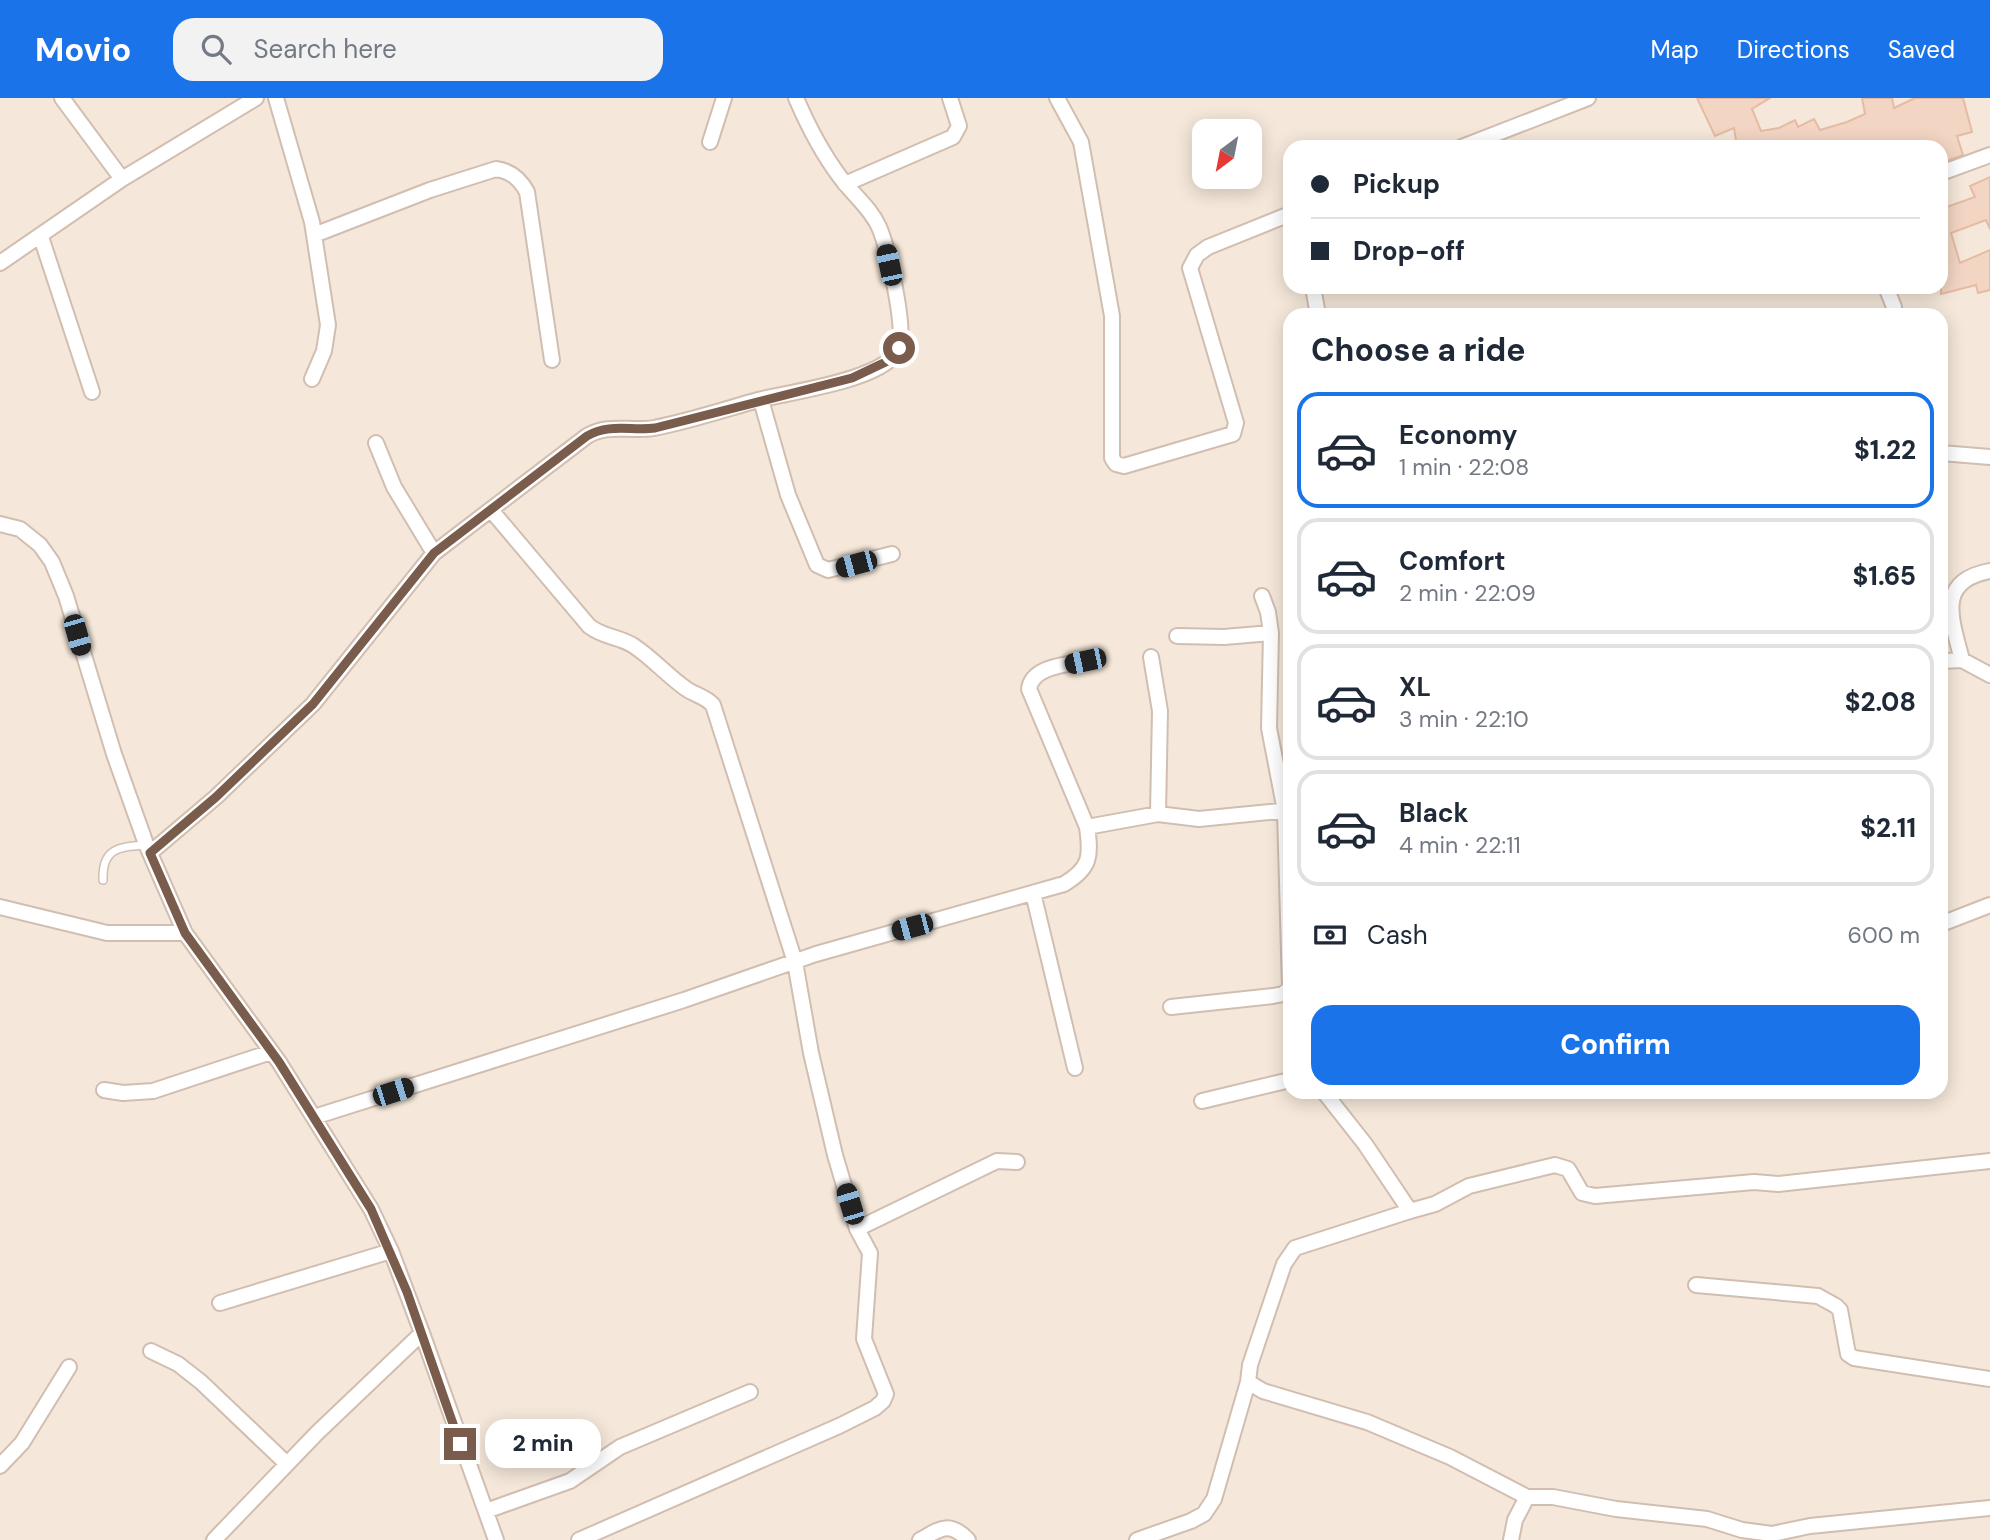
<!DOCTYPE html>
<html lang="en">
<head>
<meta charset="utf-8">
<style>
	:root { --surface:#fff; --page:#f2f2f3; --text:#1f2937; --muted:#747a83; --line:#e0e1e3; --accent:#1a73e8 }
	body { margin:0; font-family:"DM Sans",sans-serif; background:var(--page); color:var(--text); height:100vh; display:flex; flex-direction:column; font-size:26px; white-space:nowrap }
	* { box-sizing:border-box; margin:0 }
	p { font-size:23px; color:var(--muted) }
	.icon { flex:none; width:38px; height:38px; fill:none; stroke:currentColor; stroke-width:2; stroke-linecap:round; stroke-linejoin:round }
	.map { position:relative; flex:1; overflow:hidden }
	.panel { position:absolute; left:1283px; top:210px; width:665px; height:791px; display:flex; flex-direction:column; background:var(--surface); border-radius:21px; box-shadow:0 4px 18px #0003 }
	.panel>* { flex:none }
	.top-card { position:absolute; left:1283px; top:42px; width:665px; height:154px; border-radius:21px; box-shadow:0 4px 18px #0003; display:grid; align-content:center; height:154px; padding:0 28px; background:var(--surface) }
	.needle { width:46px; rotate:212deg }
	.buttons { position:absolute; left:1192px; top:21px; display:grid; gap:14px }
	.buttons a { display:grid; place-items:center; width:70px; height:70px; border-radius:14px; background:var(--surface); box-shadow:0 4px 18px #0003; font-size:35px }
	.end { position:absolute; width:32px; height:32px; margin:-16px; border:9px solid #7a5c4d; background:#fff; box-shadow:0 0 0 4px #fff }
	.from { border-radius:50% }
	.bubble { position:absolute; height:49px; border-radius:21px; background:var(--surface); box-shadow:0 4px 18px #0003; font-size:23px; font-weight:800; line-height:49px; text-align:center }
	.car { position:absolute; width:21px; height:42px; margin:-21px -10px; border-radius:9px; box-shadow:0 0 5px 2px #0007; background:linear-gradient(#222 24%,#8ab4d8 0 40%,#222 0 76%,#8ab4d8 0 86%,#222 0) }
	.top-card b { display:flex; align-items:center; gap:24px; height:66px; font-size:26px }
	.top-card b+b { border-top:2px solid var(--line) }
	.top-card i { width:18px; height:18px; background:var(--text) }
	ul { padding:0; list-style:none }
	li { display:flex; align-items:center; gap:21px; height:116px; margin:0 14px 10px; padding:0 14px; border:4px solid var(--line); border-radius:21px }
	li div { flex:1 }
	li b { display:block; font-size:26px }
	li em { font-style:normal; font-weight:800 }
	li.on { border-color:var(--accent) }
	li>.icon { width:63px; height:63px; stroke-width:1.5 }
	h2 { padding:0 28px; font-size:32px; line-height:84px }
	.pay { display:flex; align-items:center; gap:18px; height:77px; padding:0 28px; font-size:26px }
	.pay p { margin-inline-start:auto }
	.cta { display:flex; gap:14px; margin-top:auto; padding:14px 28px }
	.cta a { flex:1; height:80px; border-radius:21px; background:var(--accent); color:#fff; font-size:28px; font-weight:800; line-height:80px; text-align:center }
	header { display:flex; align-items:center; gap:42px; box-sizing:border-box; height:98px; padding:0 35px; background:var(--accent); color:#fff }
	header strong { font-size:33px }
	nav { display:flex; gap:38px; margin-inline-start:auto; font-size:24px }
	.search { width:490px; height:63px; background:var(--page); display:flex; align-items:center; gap:18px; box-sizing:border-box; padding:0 24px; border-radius:21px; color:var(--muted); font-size:26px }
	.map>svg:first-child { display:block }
	.residential { fill:#f5e8da; fill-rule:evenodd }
	.building { fill:#f3d5c3; stroke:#e6bba3; stroke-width:2 }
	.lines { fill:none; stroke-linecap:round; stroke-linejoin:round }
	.service-casing { stroke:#d1beb0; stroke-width:10 }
	.minor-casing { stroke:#d1beb0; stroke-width:18 }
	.service { stroke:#fff; stroke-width:7 }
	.minor { stroke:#fff; stroke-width:14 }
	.route { stroke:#7a5c4d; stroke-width:9 }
</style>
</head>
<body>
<header>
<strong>Movio</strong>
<div class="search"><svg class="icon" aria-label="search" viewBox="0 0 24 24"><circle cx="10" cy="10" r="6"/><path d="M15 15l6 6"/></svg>Search here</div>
<nav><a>Map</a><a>Directions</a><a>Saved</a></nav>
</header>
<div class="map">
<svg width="1990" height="1442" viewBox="0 0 1990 1442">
	<rect width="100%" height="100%" fill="#fdf6ec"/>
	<path class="residential" d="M0 0H1990V1442H0ZM1204 33H1250V79H1204ZM1290 49H1941V189H1290ZM1290 217H1941V994H1290Z"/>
	<path class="building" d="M1697 0H1770L1752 11 1761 33 1779 30 1795 22 1798 29 1814 21 1820 32 1847 24 1865 16 1862 0H1892L1894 10 1915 0H1963L1972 34 1957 38 1963 57 1941 65V49H1737L1734 30 1715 38Z
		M1990 79V131L1986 122 1951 135 1960 165 1990 152V192L1978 195 1976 187 1941 196V111L1975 99 1970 88Z"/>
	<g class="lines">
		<g class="service-casing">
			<path id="service" d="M103 782C102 750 119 749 145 747"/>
		</g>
		<g class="minor-casing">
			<path id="minor" d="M62 0 122 81
				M276 0 312 124 328 227 324 253 312 281
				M1057 0 1081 44 1112 218V360L1116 366 1124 368 1233 336 1236 325 1190 170 1197 157 1208 149 1290 116
				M710 44 724 0
				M1462 49 1588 0
				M1941 75 1990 57
				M845 86 953 39 959 28 950 0
				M314 137 430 92 496 71C511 73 520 81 527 94L552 262
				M41 139 92 294
				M0 165 122 81 256 0
				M1313 189 1318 217
				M1886 189 1894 209
				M761 302 788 397 817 467 828 472 892 456
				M376 345 394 389 434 455
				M1941 355 1990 359
				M491 412 589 528C604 540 619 538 634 548 652 560 667 577 685 590 694 597 705 598 713 607L795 864 811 955 835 1057 857 1131 870 1155 864 1241 886 1296 883 1303 875 1310 839 1328 579 1442
				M0 426 20 431 40 447 52 464 66 498 114 656 146 746 185 835 279 964 371 1111 391 1153 422 1235 496 1442
				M1262 498 1268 514 1271 535 1269 630 1285 713 1290 889
				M1177 538 1224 539 1271 535
				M1151 559 1160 613 1158 716
				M1962 562C1952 522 1935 483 1990 473
				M1085 563C1067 567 1032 568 1029 591L1087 729
				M1941 563 1962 562 1990 577
				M150 755 216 699 313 606 434 455 587 338C609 325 631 334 654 330 690 323 723 312 758 302 789 294 887 282 899 250 906 230 888 150 879 129 870 109 853 97 840 79 822 55 808 28 796 0
				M1033 795 1075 970
				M0 809 107 835H185
				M1941 826 1990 807
				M1171 909 1273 898 1283 896 1290 890
				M104 992 123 995 153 993 271 954
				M1324 994 1365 1046 1410 1113 1295 1150 1284 1166 1250 1267 1248 1284 1263 1293 1367 1324 1450 1359 1527 1399
				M1202 1003 1290 982
				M314 1019 684 902 816 856 1064 786C1091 770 1091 758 1087 729L1158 716 1199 721 1290 712
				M1410 1113 1435 1106 1469 1088 1555 1067 1568 1071 1582 1095 1595 1098 1754 1084 1778 1086 1990 1063
				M857 1131 997 1063 1017 1064
				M1696 1187 1818 1198 1836 1208 1840 1212 1848 1256 1854 1260 1990 1281
				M220 1205 391 1153
				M151 1253 178 1266 201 1284 287 1366
				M0 1368 22 1345 69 1269
				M486 1413 570 1383 620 1349 750 1294
				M214 1442 317 1335 422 1235
				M920 1442C940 1431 949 1422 968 1442
				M1137 1442 1191 1423 1204 1416 1214 1401 1248 1284
				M1511 1442 1515 1422 1527 1399H1553L1616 1411 1707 1421 1742 1432 1772 1436 1810 1428 1990 1410"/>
		</g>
		<use href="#service" class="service"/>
		<use href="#minor" class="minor"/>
	</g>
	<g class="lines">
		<path class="route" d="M460 1346 407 1194 371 1111 279 964 185 835 150 755 216 699 313 606 434 455 587 338C609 325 632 333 655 330L852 280 892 261 899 250"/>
	</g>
</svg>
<div class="buttons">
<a><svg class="needle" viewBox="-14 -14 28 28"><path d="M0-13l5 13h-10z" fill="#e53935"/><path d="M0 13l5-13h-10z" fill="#747a83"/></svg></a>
</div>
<i class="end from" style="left:899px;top:250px"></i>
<i class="end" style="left:460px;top:1346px"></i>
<div class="bubble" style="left:485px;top:1321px;width:116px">2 min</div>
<i class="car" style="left:889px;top:167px;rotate:348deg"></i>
<i class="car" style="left:856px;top:466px;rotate:255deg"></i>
<i class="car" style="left:77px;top:537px;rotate:164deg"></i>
<i class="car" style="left:1085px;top:563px;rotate:258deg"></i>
<i class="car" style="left:912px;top:829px;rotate:255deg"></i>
<i class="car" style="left:393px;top:994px;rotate:72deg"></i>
<i class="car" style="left:850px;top:1106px;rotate:343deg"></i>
<div class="top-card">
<b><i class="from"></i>Pickup</b>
<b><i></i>Drop-off</b>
</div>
<section class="panel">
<h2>Choose a ride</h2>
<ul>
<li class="on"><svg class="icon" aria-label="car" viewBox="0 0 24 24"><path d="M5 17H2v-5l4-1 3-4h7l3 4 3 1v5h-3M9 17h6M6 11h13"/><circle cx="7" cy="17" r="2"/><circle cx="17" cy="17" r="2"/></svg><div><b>Economy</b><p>1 min · 22:08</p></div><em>$1.22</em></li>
<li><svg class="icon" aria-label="car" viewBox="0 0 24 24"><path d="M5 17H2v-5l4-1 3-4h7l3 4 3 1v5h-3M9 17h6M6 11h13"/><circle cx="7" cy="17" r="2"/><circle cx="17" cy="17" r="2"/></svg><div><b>Comfort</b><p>2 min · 22:09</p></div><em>$1.65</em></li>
<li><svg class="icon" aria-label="car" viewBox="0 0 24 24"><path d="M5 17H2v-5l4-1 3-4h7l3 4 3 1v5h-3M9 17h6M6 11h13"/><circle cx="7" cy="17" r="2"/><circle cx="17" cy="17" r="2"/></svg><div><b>XL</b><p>3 min · 22:10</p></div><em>$2.08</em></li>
<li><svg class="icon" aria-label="car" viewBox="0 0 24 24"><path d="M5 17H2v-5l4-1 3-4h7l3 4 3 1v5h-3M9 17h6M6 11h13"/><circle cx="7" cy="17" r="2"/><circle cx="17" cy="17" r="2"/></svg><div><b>Black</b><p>4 min · 22:11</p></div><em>$2.11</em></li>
</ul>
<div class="pay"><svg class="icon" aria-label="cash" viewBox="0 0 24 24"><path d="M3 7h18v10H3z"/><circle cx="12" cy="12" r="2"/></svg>Cash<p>600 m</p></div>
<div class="cta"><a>Confirm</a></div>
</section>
</div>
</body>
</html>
